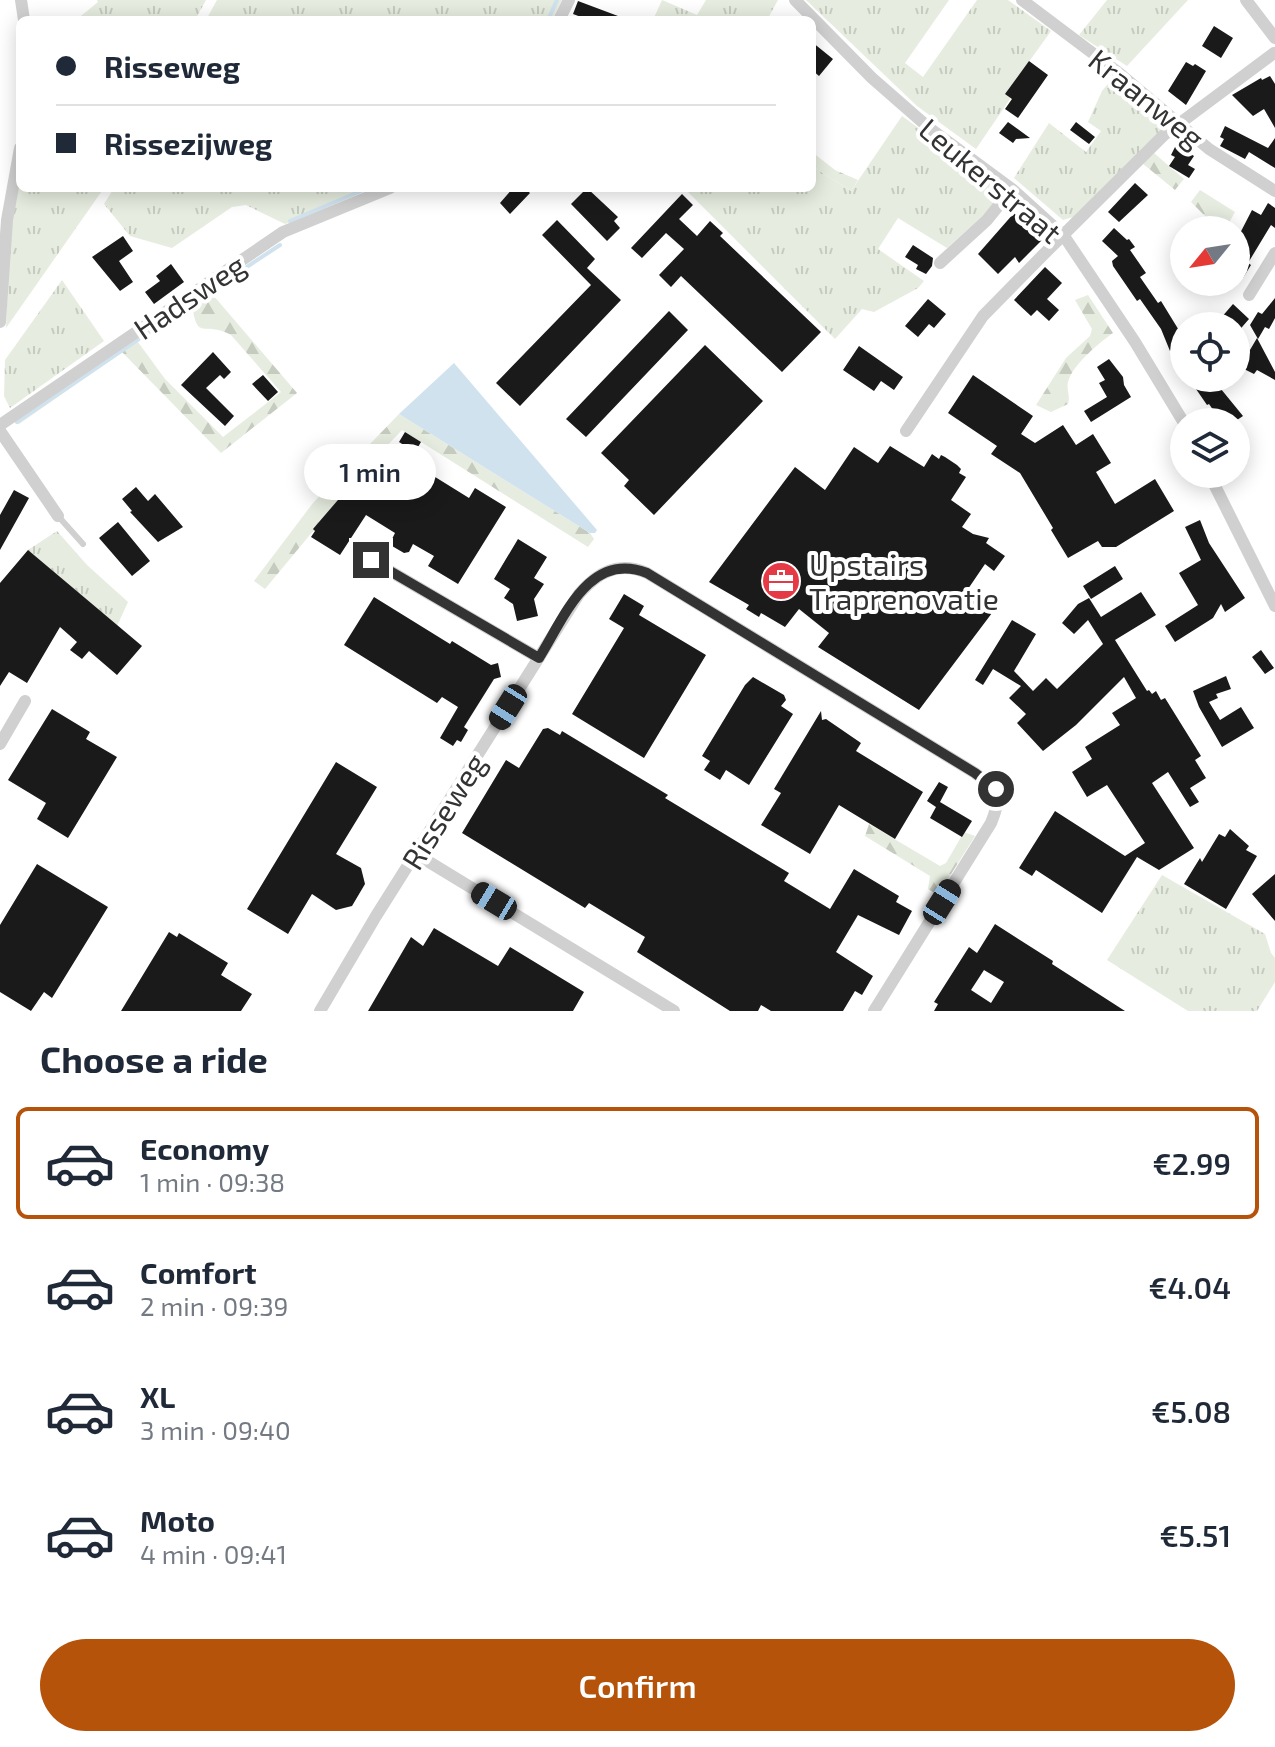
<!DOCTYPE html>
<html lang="en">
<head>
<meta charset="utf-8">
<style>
	:root { --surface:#fff; --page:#f6f6f7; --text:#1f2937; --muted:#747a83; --line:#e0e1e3; --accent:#b45309 }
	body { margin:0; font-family:"Exo 2",sans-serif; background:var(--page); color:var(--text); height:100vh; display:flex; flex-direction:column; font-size:30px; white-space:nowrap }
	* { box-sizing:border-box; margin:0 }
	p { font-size:26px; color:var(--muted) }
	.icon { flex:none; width:44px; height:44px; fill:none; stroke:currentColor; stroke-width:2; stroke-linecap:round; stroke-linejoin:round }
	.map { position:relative; height:1011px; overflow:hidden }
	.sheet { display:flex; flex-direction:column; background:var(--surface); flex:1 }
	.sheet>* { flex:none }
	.guide { position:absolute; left:16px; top:16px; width:800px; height:176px; border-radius:12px; box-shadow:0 4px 20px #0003; display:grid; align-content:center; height:176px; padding:0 40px; background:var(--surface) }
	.needle { width:52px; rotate:240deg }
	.buttons { position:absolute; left:1170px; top:216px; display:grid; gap:16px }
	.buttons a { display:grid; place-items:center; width:80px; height:80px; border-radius:50%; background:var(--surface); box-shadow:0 4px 20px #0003; font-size:40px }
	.end { position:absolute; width:36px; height:36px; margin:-18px; border:10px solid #333; background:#fff; box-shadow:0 0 0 4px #fff }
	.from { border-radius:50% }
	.bubble { position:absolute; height:56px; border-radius:28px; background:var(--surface); box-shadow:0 4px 20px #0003; font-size:26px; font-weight:600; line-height:56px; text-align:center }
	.car { position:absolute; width:24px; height:48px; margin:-24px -12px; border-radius:10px; box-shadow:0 0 6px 2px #0007; background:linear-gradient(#222 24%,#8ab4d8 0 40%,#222 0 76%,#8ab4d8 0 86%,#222 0) }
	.guide b { display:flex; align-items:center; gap:28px; height:76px; font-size:30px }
	.guide b+b { border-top:2px solid var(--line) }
	.guide i { width:20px; height:20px; background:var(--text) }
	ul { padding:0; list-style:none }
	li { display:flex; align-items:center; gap:24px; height:112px; margin:0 16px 12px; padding:0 24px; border:4px solid transparent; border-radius:12px }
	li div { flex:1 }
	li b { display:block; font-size:30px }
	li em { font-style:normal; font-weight:600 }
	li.on { border-color:var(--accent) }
	li>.icon { width:72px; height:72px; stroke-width:1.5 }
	h2 { padding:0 40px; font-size:36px; line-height:96px }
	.cta { display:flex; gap:16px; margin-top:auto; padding:16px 40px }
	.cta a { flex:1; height:92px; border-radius:48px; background:var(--accent); color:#fff; font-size:32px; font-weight:600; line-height:92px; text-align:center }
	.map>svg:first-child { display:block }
	.grass { fill:url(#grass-tufts) }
	.forest { fill:url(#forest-firs) }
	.water { fill:#cfe2ee }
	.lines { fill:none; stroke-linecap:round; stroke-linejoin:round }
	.stream { stroke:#cfe2ee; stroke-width:4 }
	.building { fill:#1a1a1a; fill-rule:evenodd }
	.lane { stroke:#d0d0d0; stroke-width:6 }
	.street { stroke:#d0d0d0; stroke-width:12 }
	.route { stroke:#333; stroke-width:10 }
	.labels { text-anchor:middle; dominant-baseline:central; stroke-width:8; stroke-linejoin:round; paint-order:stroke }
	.street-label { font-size:30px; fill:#333; stroke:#fff }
	.poi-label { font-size:30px; fill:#333; stroke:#fff; text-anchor:start }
</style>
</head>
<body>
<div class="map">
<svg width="1275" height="1011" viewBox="0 0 1275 1011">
	<defs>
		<pattern id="grass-tufts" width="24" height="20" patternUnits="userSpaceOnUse" patternTransform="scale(2)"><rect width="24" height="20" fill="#e6ecdf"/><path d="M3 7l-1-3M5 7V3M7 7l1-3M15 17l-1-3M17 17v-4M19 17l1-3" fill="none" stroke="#c6cbc0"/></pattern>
		<pattern id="forest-firs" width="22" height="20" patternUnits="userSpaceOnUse" patternTransform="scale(2)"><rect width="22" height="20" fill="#e6ecdf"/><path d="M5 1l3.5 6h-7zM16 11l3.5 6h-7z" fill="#c6cbc0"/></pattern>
	</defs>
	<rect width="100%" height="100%" fill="#fff"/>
	<path class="grass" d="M97 0H206L195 20H76L98 2Z
		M217 0H562L552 20H206Z
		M662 0 697 15 706 0H778L767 20H653Z
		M806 0H949L905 63 923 77 977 0H1008L1051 31 1008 91 1010 99 976 149 917 106Z
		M1107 0H1188L1127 66 1079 35Z
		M1113 78 1169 124 1073 217 1063 220 1014 178 1049 123 1086 152 1101 131 1088 122 1102 91Z
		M902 116 1005 191 988 211 947 248 898 218 878 249 924 281 918 288 874 312 862 309 835 339 684 188H812V166L851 191Z
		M20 163V188H104L6 328 10 238Z
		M114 188H373L285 224 246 205 232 207 172 248 130 236 104 204Z
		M62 280 104 341 10 408 4 396 5 360Z
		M119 349 121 353 19 424 12 421Z
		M57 531 87 565 128 602 117 626 28 550Z
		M1162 875 1265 934 1271 953 1275 958V982L1257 1011H1188L1107 960Z"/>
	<path class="forest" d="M812 152 835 170 858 180 851 191 812 166Z
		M1154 153 1184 179 1175 190 1142 163Z
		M1200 190 1235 212 1225 230H1204L1207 218 1191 202Z
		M207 288 297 393 221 453 119 349 135 338 165 379 223 437 281 392 231 335C203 319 197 346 191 298Z
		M1088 295 1113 333C1100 342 1075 363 1069 379 1065 388 1071 395 1068 404L1051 412 1036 405 1066 358 1090 336 1092 329 1075 300Z
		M399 414 590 533 594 539 588 547 402 430 362 472 265 589 254 581 313 503Z
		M869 824 940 866 946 863 964 832 975 836 938 895 928 889 930 876 865 836Z"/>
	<path class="water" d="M454 363 597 530 595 533H590L399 414Z"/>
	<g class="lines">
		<path class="stream" d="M548 20 557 0
			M290 221 368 188
			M159 325 280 245
			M17 422 149 332"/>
	</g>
	<path class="building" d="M578 1 626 19V20H589L573 14Z
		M1214 26 1233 38 1221 58 1202 46Z
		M812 42 833 59 819 76 812 70Z
		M1029 61 1048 75 1018 118 1005 109 1012 99 1005 94Z
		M1186 62 1193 66 1195 64 1206 71 1186 105 1168 91Z
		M1270 76 1275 84V128L1264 109 1253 116 1232 95 1261 78 1262 80Z
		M1008 122 1030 138 1016 139 1013 143 999 133Z
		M1076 122 1095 137 1089 144 1070 130Z
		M1225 126 1268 148 1275 138V168L1249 152 1245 159 1220 146 1224 139 1220 137Z
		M1176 145 1194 156 1188 165 1195 169 1189 178 1169 166 1175 157 1171 155Z
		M1135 183 1148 195 1119 222 1108 212Z
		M513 188H525L530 193 510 214 500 203Z
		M587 188 618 217 614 221 620 228 607 241 571 204Z
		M682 194 693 205 679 219 697 236 710 221 723 233 720 236 821 332 782 372 681 276 671 287 659 275 684 249 666 233 642 258 631 248Z
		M1268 203 1275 208V228L1271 225 1248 263 1251 265 1243 278 1236 274V241L1252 210 1261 215Z
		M1014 213 1042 240 1019 263 1015 257 998 274 978 254Z
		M557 220 595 259 587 268 621 300 520 406 496 383 591 285 542 235Z
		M1114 228 1127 240 1129 239 1135 247 1130 250 1146 273 1140 277 1158 303 1161 301 1180 332 1184 330V343L1180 346 1170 351 1161 329 1140 299 1137 301 1113 266 1112 261 1118 256 1102 241Z
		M123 236 133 251 119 261 133 282 120 291 92 257Z
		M913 245 933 258 932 266 926 274 916 269 918 265 905 257Z
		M171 264 184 282 154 304 145 292 160 281 156 276Z
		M1045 267 1062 283 1047 299 1059 310 1049 321 1037 310 1031 316 1014 300Z
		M1275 298V318L1269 329 1265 327 1258 339 1250 325 1258 312 1262 314Z
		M928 299 946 314 934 328 929 324 918 337 905 326Z
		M1233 304 1249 319 1236 334V326H1214Z
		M669 311 688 330 586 437 566 419Z
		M1257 338 1275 372V380L1257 370 1254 374 1240 367Z
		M705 345 763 401 654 515 624 486 629 480 601 453Z
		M859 346 903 377 894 390 881 381 874 391 843 370Z
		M213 352 231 372 224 379 220 375 206 388 234 416 225 426 181 385Z
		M1109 359 1123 377 1124 385 1131 397 1091 422 1084 411 1107 397 1099 383 1105 380 1097 367Z
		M263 375 278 392 268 401 252 384Z
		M973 375 1033 416 1021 434 1035 443 1063 425 1076 445 1093 434 1111 463 1096 472 1115 504 1155 479 1174 511 1116 547H1102L1098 541 1068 558 1051 530 1053 528 1020 473 991 454 997 446 948 413Z
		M1212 378 1243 416 1234 422H1229L1221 410 1216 414 1209 404 1207 405 1196 389Z
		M405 432 421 442 415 452 399 442Z
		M890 446 924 467 932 454 939 459 941 455 945 457 957 465 961 469 959 473 966 477 951 500 971 514 962 527 973 534 989 538 986 543 1005 556 994 571 985 564 968 589 995 609 919 710 818 647 829 633 799 609 785 627 761 613 759 617 746 609 749 605 709 582 795 467 825 490 854 447 878 463Z
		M411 462 469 498 475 488 506 507 458 584 428 566 434 556 413 544 409 552 404 553 392 546 391 541 395 533 366 515 340 555 311 537 315 531 313 529 362 472 393 492Z
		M136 487 148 501 155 494 183 527 158 542 130 512 132 511 122 499Z
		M14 490 29 498 0 550V515Z
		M1200 520 1209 543 1245 598 1225 612 1221 604 1213 618 1175 642 1165 626 1198 605 1179 573 1201 560 1185 527Z
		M118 522 150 561 132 576 99 538Z
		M518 539 547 557 534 578 544 584 534 599 538 616 517 621 513 604 504 598 510 589 494 579Z
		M28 550 142 646 117 675 89 651 82 659 70 650 77 642 60 627 27 683 9 672 0 686V583Z
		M1115 566 1123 579 1091 599 1083 586Z
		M1141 592 1156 615 1115 640 1147 691 1149 690 1152 694 1156 691 1161 700 1165 698 1201 756 1195 760 1206 778 1190 788 1199 802 1190 807 1168 772 1152 783 1194 848 1159 870 1137 857 1102 913 1036 870 1032 876 1019 868 1055 811 1125 856 1145 843 1107 785 1087 797 1072 772 1092 759 1085 747 1120 725 1112 713 1136 698 1124 677 1076 725 1043 751 1017 723 1026 714 1009 698 1021 686 993 669 983 685 975 680 1012 620 1036 634 1014 671 1033 691 1046 678 1057 689 1103 644 1088 620 1074 634 1062 623 1078 604 1089 598 1101 617Z
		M624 594 644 606 639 615 706 655 644 758 572 714 624 628 609 619Z
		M374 597 450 644 452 641 491 665 498 663 501 677 494 679 464 727 468 730 461 742 457 740 453 746 440 738 458 707 442 697 437 703 344 645Z
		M1261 650 1274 668 1265 674 1252 657Z
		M1226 676 1231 689 1216 694 1218 698 1209 702 1220 720 1241 707 1254 728 1222 747 1199 707 1193 691Z
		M753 677 784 695 786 700 781 706 793 714 749 785 726 770 720 780 704 770 710 761 702 756 745 685Z
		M52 709 90 732 86 739 117 757 68 838 37 819 46 803 8 780Z
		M821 711 822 720 826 719 861 743 856 751 923 792 895 839 839 805 810 854 761 825 781 793 774 789Z
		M548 728 560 735 562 731 668 795 665 798 789 873 784 881 830 909 854 869 899 896 896 902 912 911 899 935 858 915 836 952 873 976 862 995 855 991 843 1011H771L761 1005 758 1011H730L637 952 645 937 589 903 585 908 462 833 506 760 519 768 543 729Z
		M336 762 377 787 336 854 361 868 365 884 352 906 336 910 312 894 288 934 247 909Z
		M939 782 948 787 940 802 972 821 962 837 930 818 936 807 927 801Z
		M1230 829 1249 846 1246 850 1257 856 1226 909 1184 884 1200 858 1202 862 1219 834 1225 837Z
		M37 864 108 907 52 998 44 992 31 1011 0 992V925Z
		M1275 874V921L1252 894Z
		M995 924 1053 961 1052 964 1125 1011H934L938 1004 934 1002 969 947 977 953ZM984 970 1004 982 991 1003 971 990Z
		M434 928 498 966 510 947 584 992 573 1011H368L411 937 423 946Z
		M169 932 177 937 179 933 228 963 221 975 252 994 241 1011H121Z"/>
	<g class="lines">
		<path class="lane" d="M58 516 83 544"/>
		<path class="street" d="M21 0 24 20
			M795 0 872 78 928 127 1012 189 1064 236 1135 342 1184 423
			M1022 0 1119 73 1209 149 1275 191
			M1246 0 1275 38
			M559 20 569 0
			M940 263 987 220 1012 189
			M1249 295 1275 253
			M0 322 7 220 20 148
			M0 425 283 232 390 188
			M0 431 58 516
			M906 431 983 316 1042 256 1164 135 1274 53
			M1209 474 1275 606
			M371 560 539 658
			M0 744 25 701
			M416 854 674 1011
			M320 1011 376 916 579 594C598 572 618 561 647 573L975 773C998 791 1003 793 991 823L874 1011"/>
	</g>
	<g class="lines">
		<path class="route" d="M371 560 539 658C564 618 589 550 647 573L975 773 996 789"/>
	</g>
	<defs>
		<g id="office-disc" transform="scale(2)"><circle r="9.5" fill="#e63946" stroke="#fff"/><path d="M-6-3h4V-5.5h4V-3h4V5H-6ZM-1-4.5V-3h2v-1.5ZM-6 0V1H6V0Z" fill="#fff"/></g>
	</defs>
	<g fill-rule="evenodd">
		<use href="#office-disc" x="781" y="581"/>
	</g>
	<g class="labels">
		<g class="street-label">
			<text transform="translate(1147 98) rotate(39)">Kraanweg</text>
			<text transform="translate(991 180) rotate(40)">Leukerstraat</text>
			<text transform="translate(189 296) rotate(-34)">Hadsweg</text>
			<text transform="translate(443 811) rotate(-58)">Risseweg</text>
		</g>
		<g class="poi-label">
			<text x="809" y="564">Upstairs<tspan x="809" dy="34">Traprenovatie</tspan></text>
		</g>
	</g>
</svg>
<div class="buttons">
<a><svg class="needle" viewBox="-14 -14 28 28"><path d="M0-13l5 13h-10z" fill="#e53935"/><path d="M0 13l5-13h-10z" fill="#747a83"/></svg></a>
<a><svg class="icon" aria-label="locate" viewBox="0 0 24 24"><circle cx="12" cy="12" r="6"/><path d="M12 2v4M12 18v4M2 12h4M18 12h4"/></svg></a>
<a><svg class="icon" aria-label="layers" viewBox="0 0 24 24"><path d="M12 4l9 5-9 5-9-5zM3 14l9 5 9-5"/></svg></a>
</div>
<i class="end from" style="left:996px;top:789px"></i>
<i class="end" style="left:371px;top:560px"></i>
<div class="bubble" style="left:304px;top:444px;width:132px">1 min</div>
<i class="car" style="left:508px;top:707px;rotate:212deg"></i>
<i class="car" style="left:494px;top:901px;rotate:301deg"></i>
<i class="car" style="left:942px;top:902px;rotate:32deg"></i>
<div class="guide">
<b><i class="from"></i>Risseweg</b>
<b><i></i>Rissezijweg</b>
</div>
</div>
<section class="sheet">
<h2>Choose a ride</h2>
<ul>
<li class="on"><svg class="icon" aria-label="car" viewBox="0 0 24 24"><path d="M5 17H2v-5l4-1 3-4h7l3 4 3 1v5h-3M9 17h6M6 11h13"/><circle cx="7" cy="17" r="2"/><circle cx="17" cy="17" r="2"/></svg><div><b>Economy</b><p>1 min · 09:38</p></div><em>€2.99</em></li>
<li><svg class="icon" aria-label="car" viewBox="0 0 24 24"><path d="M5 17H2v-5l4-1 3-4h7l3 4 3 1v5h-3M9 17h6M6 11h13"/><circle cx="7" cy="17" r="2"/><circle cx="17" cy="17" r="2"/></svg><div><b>Comfort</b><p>2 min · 09:39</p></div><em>€4.04</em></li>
<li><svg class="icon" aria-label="car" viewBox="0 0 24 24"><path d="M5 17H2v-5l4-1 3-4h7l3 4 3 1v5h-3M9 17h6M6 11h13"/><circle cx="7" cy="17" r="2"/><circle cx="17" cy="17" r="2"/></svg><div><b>XL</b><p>3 min · 09:40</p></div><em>€5.08</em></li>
<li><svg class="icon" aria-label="car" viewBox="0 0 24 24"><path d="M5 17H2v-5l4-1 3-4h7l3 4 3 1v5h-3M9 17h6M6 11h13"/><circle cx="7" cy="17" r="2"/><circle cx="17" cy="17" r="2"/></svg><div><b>Moto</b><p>4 min · 09:41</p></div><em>€5.51</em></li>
</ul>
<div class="cta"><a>Confirm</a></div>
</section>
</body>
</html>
